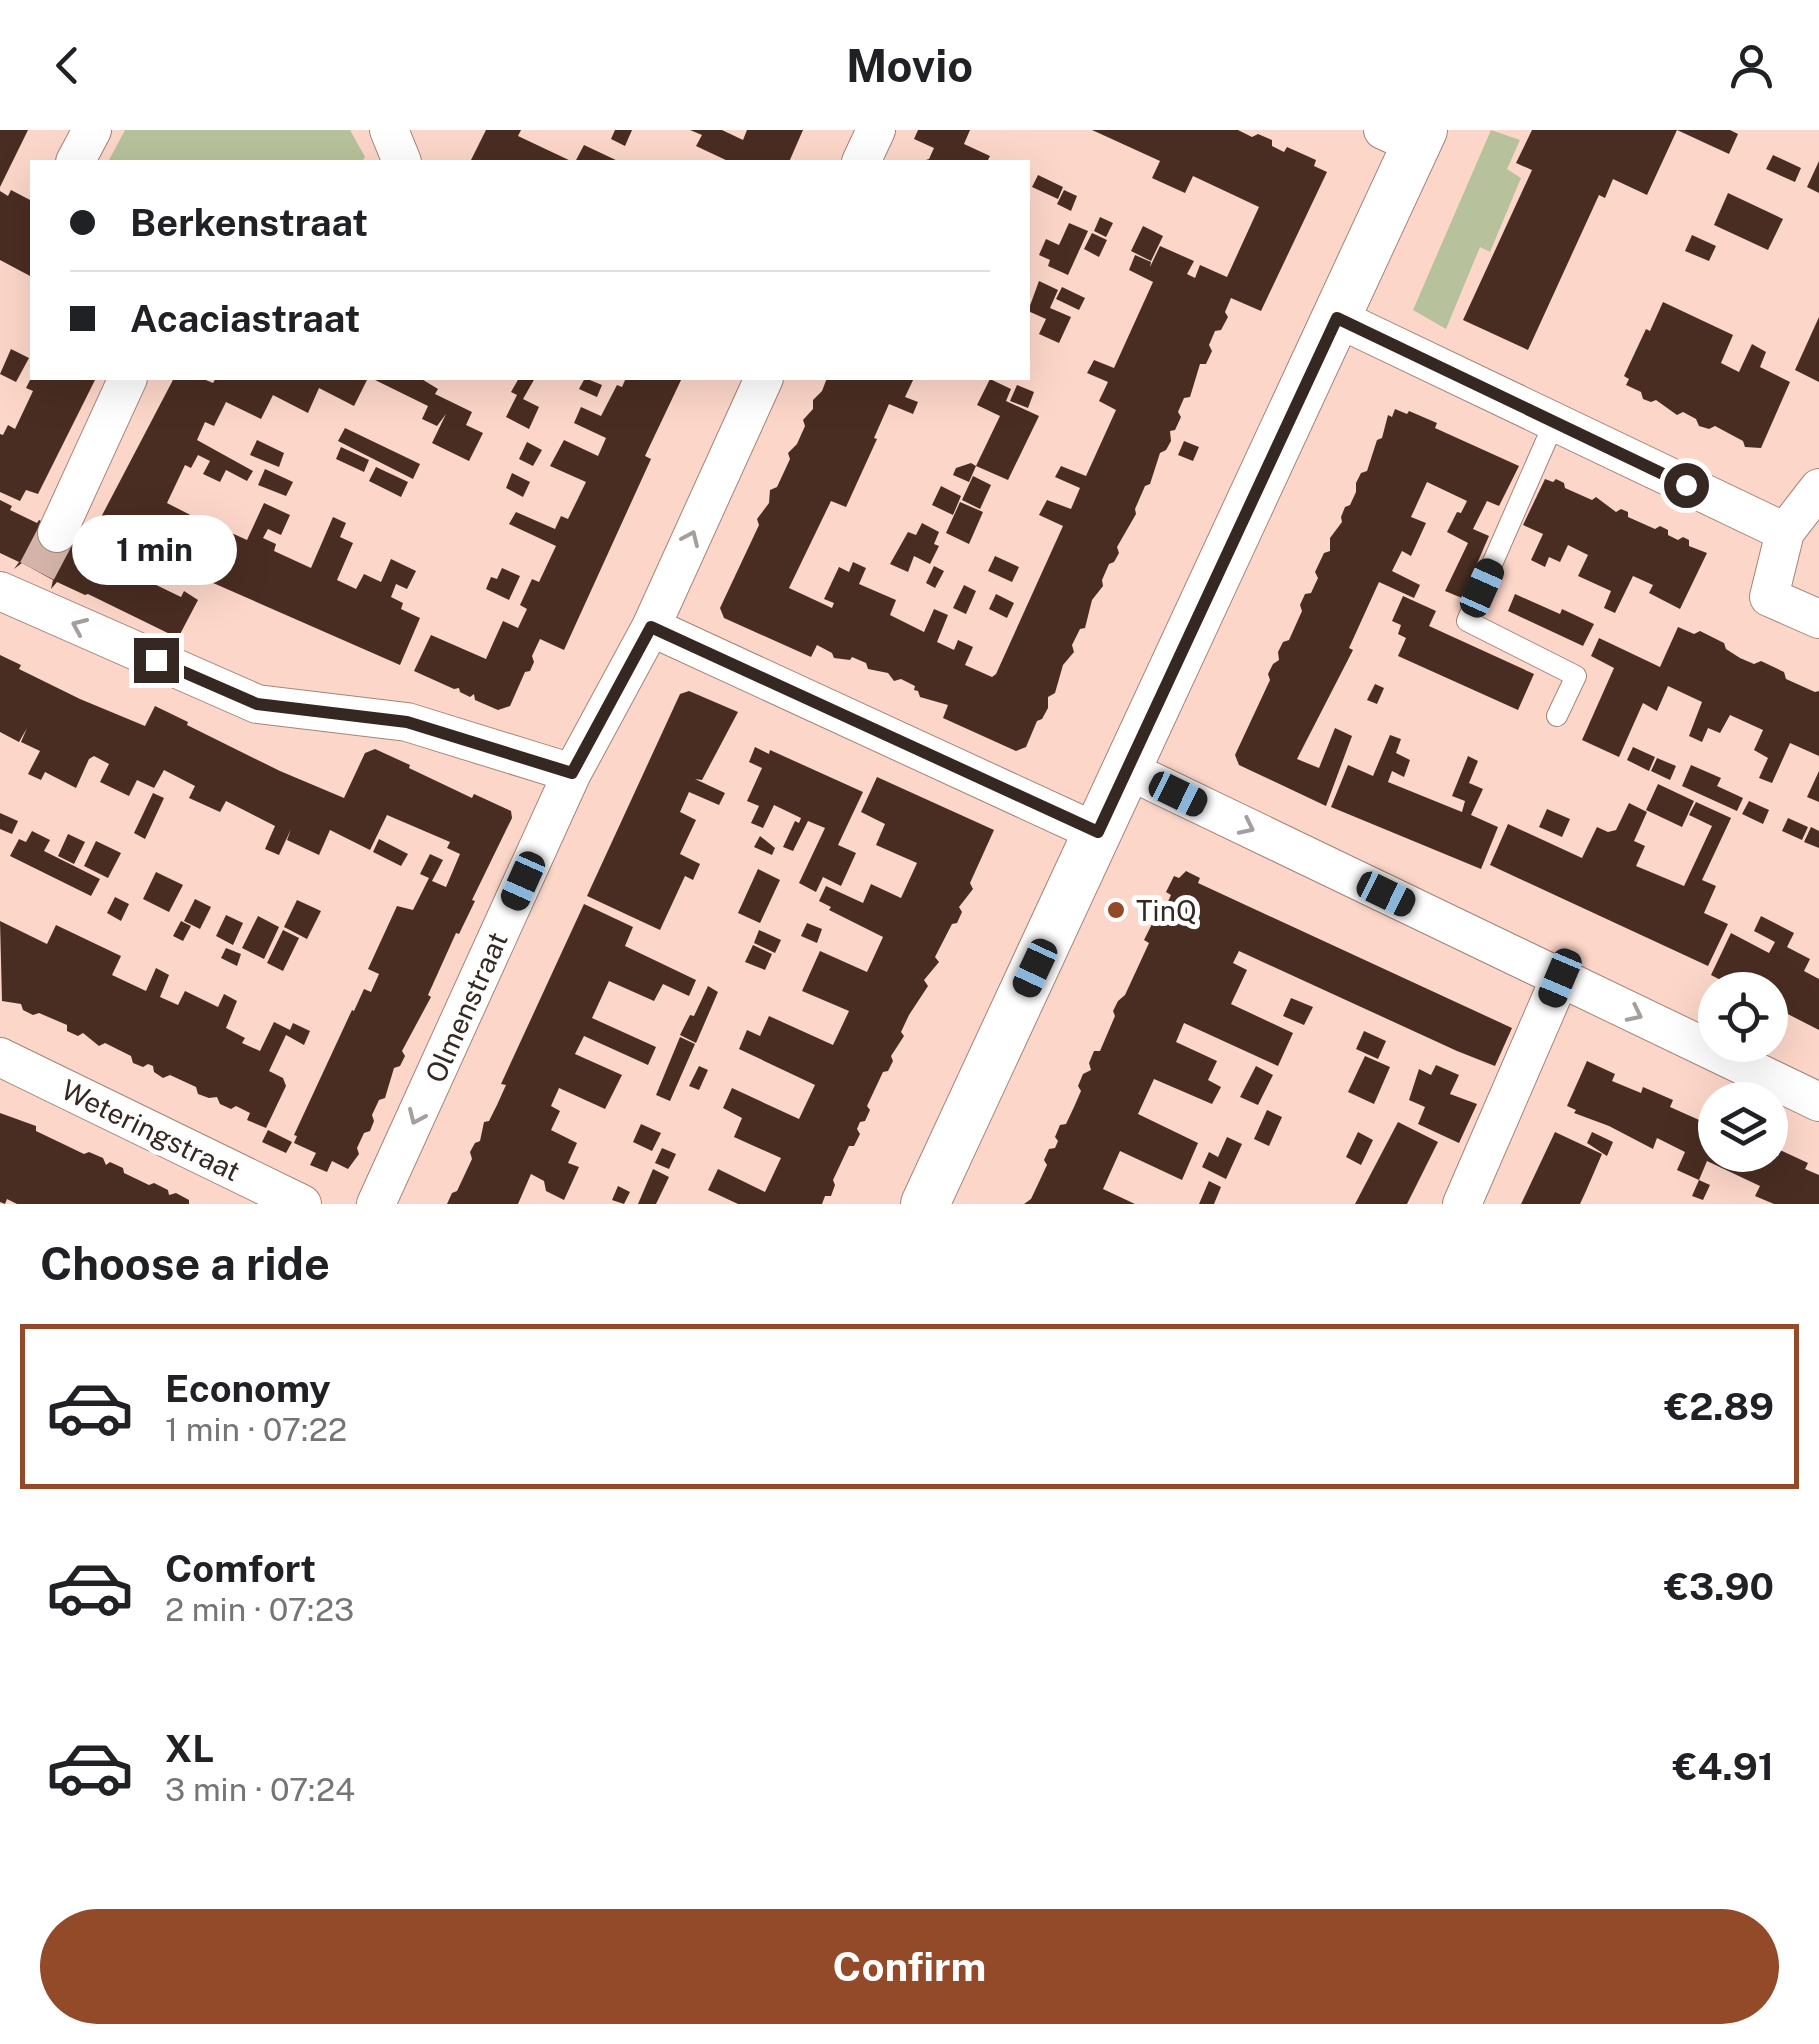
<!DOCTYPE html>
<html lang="en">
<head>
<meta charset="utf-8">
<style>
	:root { --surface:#fff; --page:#f6f6f6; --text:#202124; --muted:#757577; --line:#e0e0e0; --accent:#924a28 }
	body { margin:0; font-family:"Public Sans",sans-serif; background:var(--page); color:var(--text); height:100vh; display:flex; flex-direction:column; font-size:38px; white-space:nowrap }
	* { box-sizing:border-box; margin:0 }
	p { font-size:32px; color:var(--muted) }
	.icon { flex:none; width:55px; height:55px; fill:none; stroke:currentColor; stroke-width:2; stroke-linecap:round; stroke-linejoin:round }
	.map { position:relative; height:1074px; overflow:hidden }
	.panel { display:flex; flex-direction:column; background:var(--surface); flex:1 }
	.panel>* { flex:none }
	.hud { position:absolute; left:30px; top:30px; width:1000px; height:220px; border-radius:0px; box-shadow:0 10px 40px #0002; display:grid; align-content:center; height:220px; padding:0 40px; background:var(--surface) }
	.fabs { position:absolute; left:1698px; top:842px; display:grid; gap:20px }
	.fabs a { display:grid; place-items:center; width:90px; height:90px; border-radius:50%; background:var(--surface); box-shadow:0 10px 40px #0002; font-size:50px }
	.end { position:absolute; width:45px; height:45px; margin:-22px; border:12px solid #352722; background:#fff; box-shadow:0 0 0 5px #fff }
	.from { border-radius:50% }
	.bubble { position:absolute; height:70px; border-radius:35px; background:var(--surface); box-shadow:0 10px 40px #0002; font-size:32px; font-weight:700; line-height:70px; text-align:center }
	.car { position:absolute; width:30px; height:60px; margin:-30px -15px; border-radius:12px; box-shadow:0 0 8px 2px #0007; background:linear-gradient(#222 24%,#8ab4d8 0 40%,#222 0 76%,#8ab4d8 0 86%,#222 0) }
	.hud b { display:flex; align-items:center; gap:35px; height:95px; font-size:38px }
	.hud b+b { border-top:2px solid var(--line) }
	.hud i { width:25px; height:25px; background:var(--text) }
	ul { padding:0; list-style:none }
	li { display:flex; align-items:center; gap:30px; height:165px; margin:0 20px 15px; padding:0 20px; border:5px solid transparent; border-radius:0px }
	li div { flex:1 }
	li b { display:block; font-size:38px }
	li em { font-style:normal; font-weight:700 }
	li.current { border-color:var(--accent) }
	li>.icon { width:90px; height:90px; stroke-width:1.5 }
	h2 { padding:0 40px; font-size:45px; line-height:120px }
	.action { display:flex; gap:20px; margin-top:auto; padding:20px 40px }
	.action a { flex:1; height:115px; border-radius:60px; background:var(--accent); color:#fff; font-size:40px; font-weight:700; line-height:115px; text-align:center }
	header { display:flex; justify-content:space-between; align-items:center; height:130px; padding:0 40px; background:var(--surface); font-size:45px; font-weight:700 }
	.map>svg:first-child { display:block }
	.green { fill:#b7c19b }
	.building { fill:#4a2d22 }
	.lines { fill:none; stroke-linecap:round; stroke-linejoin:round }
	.minor-tunnel { stroke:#d4b4a8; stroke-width:38; stroke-dasharray:38 19; stroke-linecap:butt }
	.service-casing { stroke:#a58477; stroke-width:22 }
	.minor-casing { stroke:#a58477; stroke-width:40 }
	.tertiary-casing { stroke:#a58477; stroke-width:50 }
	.service { stroke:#fff; stroke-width:20 }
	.minor { stroke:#fff; stroke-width:38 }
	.tertiary { stroke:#fff; stroke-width:48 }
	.oneway { stroke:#a49e9c }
	.route { stroke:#352722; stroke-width:12 }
	.poi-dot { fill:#924a28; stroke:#fff; stroke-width:4 }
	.labels { text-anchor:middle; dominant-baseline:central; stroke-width:10; stroke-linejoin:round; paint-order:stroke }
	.poi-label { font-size:28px; fill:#352722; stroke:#fff; text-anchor:start }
	.street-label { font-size:28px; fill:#352722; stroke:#fff }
</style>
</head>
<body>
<header><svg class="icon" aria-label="back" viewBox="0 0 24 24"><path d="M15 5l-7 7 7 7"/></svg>Movio<svg class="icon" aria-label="person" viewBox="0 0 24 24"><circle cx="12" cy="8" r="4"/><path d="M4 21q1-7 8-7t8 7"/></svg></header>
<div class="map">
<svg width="1819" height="1074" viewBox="0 0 1819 1074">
	<rect width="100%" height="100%" fill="#fcd7c9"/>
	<path class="green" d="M125 0H350L365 27 362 32H108Z
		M1491 0 1520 10 1507 39 1521 48 1490 122 1480 117 1446 199 1413 180Z"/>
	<path class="building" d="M0 0H28L0 57Z
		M486 0H521L518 6 573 32H470Z
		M615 0H632L625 16 611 9Z
		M690 0H722L743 10 747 0H803L789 32H730L696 16 702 5Z
		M918 0H970L964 14 990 26 987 32H920L929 29 934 18 914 9Z
		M1092 0H1238L1252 7 1258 4 1272 10V16L1284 22 1287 17 1316 30 1314 36 1327 42 1261 181 1231 168 1225 182 1228 187 1221 200 1215 201 1209 215 1212 221 1206 234H1200L1190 267 1184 268 1178 282 1181 287 1175 300 1170 301 1171 311 1166 320 1160 323 1150 354 1145 356 1135 379 1136 384 1117 417 1119 423 1114 432 1109 434 1102 450 1103 456 1092 470 1085 498 1080 499 1072 515 1074 522 1063 535 1055 563 1048 567V578L1042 589 1037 591 1026 617 1016 621 943 588 948 575 920 567 918 561 914 560 915 556 901 549 894 551 888 543 868 539 866 533 852 527 850 530 834 528 832 523 817 515 811 527 724 488 720 478 759 395 757 389 769 373 770 360 777 357 790 329 788 323 797 314 805 296 803 290 813 279V270L822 261 827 248H914L905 267 918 272 913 284 889 274 874 308 877 309 846 377 831 371 789 458 832 478 834 473 824 469 839 437 849 442 853 432 866 438 859 454 896 470 890 485 924 502 934 479 948 485 937 512 954 520 958 510 973 517 965 535 992 547 996 544 1063 396 1039 385 1047 370 1071 379 1080 358 1055 347 1061 336 1086 346 1116 280 1099 271 1108 252 1087 243 1094 230 1114 238 1153 152 1129 140 1135 125 1151 132 1150 137 1160 116 1194 131 1187 144 1195 148 1200 135 1227 147 1259 77 1193 46 1185 63 1152 48 1160 31Z
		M1532 0H1730L1738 4 1729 24 1677 0 1647 65 1613 49 1605 68 1599 65 1528 220 1463 190 1532 40 1516 33Z
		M584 15 620 32H575Z
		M1773 25 1801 38 1795 52 1766 39Z
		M1819 31V63L1807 57Z
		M1038 45 1063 57 1058 69 1032 57Z
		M11 60 32 71V147L0 130V61L8 66Z
		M1064 60 1077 66 1071 81 1057 74Z
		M1728 63 1783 89 1768 120 1714 95Z
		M1100 87 1113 93 1106 107 1094 101Z
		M1069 93 1088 101 1068 145 1048 136 1050 130 1039 125 1046 109 1059 115Z
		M1143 96 1163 106 1151 131 1131 121Z
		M1092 103 1107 110 1099 127 1084 119Z
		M1692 105 1716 116 1709 131 1685 121Z
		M1039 151 1058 160 1050 178 1071 187 1059 213 1039 204 1046 189 1028 181Z
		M1062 157 1085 168 1079 180 1056 169Z
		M1663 172 1733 205 1721 233 1739 242 1752 214 1766 222 1760 237 1790 252 1761 318 1745 317 1743 311 1715 296 1709 299 1699 296 1696 289 1683 282 1677 285 1656 270 1651 272 1643 269 1641 262 1626 255 1629 249 1624 246 1646 199 1650 201Z
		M1819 187V252L1795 240Z
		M11 219 29 228 16 252 0 244Z
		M31 248H96L38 364 26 360 20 371 0 362V304L3 305 8 295 15 299 33 261 26 258Z
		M174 248H201L213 253 216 248H368L354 276 319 258 308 283 273 265 261 289 226 272 214 296 205 292 197 310 253 341 247 351 226 340 220 352 203 344 210 331 198 325 191 338 185 335 167 373 212 396 205 408 195 402 189 416 153 399 144 418 152 423 148 432 133 425 138 415 98 393Z
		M371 248H420L438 259 435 264 472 282 466 295 483 303 469 331 432 313 446 284 437 296 422 289 428 276Z
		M519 248H535L523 269 539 277 529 299 506 287 517 265 511 262Z
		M585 248 602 255 597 267 579 259Z
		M626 248H682L645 326 651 329 564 520 540 509 532 526 534 532 530 541 525 542 510 576 498 580 475 570 474 564 470 567 460 562 459 558 454 559 414 541 431 505 486 529 503 491 518 498 527 479 520 475 532 449 539 452 556 416 509 394 516 382 555 399 561 386 568 389 586 352 550 336 564 310 598 326 606 308 574 293 581 277 601 286 617 255 622 257Z
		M990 249 1011 259 1006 271 1039 286 1008 350 976 336 1000 286 977 275Z
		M1017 255 1034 262 1028 278 1010 271Z
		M1395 279 1407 284 1409 281 1437 293 1435 298 1519 336 1499 376 1487 371 1473 399 1489 406 1462 468 1445 461 1468 413 1447 402 1457 382 1461 383 1467 371 1427 352 1411 387 1426 393 1411 426 1402 421 1392 441 1420 455 1414 468 1379 452 1349 518 1353 520 1297 629 1319 638 1335 598 1352 606 1326 676 1239 635 1235 625 1270 550 1268 544 1273 534 1279 530 1278 522 1283 512 1289 510 1302 481 1300 475 1305 464 1311 463 1318 448 1315 442 1324 423 1330 421V408L1342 392 1341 387 1345 377 1350 375 1356 362V353L1361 343 1367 341 1377 310 1382 308 1388 285 1392 287Z
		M345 298 420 334 413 349 338 311Z
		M257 310 284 323 279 337 250 325Z
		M1184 311 1199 317 1193 331 1178 325Z
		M527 312 542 320 533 336 519 329Z
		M341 317 369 330 364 342 336 329Z
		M971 333 976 336 969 352 953 345 956 338Z
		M376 337 408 352 401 367 369 351Z
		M265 339 293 352 286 366 258 355Z
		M512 343 530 352 523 367 506 358Z
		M973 346 991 355 980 379 962 370Z
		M1545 349 1553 352 1556 349 1564 353 1565 358 1592 370 1596 367 1616 382 1621 379 1628 382V387L1655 399 1660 396 1668 400V405L1678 410 1683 407 1689 410V416L1707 423 1680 479 1649 463 1653 455 1633 446 1615 483 1604 478 1611 461 1578 446 1588 425 1568 415 1560 432 1549 427 1545 437 1531 430 1543 404 1523 395Z
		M941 356 961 366 953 385 932 375Z
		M0 370 12 376 10 380 37 393 39 390 78 410 76 414 104 426 106 422 120 429 117 436 181 467 184 461 198 470 178 508 88 464 85 465 57 452 51 459 53 450 22 433 14 439 19 432 0 423Z
		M960 372 983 382 969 414 946 403Z
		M264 373 290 385 281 405 268 399 263 408 276 414 274 421 311 438 333 387 346 393 340 407 353 413 337 450 356 459 364 444 381 452 391 429 416 441 407 459 396 454 391 467 403 473 401 479 420 488 400 535 204 449 227 401 247 410Z
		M922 393 939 402 934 414 939 416 930 434 914 426 908 442 890 434 908 402 916 405Z
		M995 426 1019 437 1012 452 988 441Z
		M161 429 177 436 170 450 154 442Z
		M934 436 944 441 935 458 926 453Z
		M502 438 520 446 509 470 486 459 491 447 497 449Z
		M964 455 976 461 966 484 953 478Z
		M996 464 1014 473 1007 488 989 479Z
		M1515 464 1560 484 1562 479 1594 494 1583 516 1508 481Z
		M1403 466 1436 481 1429 496 1534 544 1518 580 1398 526 1406 508 1398 504 1401 495 1392 491Z
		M1678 497 1694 504 1700 501 1724 513 1726 519 1740 528 1754 534 1761 531 1784 542 1786 549 1815 562 1819 561V626L1790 613 1772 653 1759 648 1768 628 1754 620 1763 600 1730 585 1720 603 1708 598 1702 612 1689 606 1702 572 1668 556 1657 581 1643 573 1619 627 1582 610 1614 538 1591 526 1599 508 1660 537Z
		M0 525 21 535 19 539 80 569 145 596 155 576 188 592 187 595 280 641 344 668 365 623 375 619 410 635 409 638 472 668 474 664 511 681 512 688 472 770 475 771 459 804 456 803 428 865 431 867 402 921 405 926 400 936 394 938 385 968 379 970 372 985 374 991 370 1001 364 1003 357 1018 359 1024 348 1039 332 1031 327 1042 310 1035 316 1023 294 1013 297 1006 294 1005 352 880 354 881 364 859 371 862 379 844 368 839 397 776 413 780 429 748 420 744 430 724 443 730 432 751 446 757 460 724 447 718 450 712 387 685 370 720 330 700 319 725 287 710 291 699 279 725 265 719 275 696 226 671 220 682 189 668 195 656 164 640 154 658 137 650 129 666 100 652 109 634 94 626 89 629 76 658 45 642 41 650 28 644 40 621 21 612 27 598 19 612 0 602Z
		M1375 554 1384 558 1377 574 1367 570Z
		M689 561 738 582 702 650 695 649 725 663 719 675 689 662 680 682 696 690 680 724 700 734 693 750 685 746 660 800 587 766 680 564Z
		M1390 605 1401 609 1396 623 1410 630 1404 647 1392 641 1388 652 1462 682 1465 671 1452 666 1468 626 1478 631 1469 653 1483 659 1471 685 1498 697 1481 739 1331 677 1348 635 1373 646Z
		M755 617 769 624 770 620 863 662 838 715 856 723 841 756 823 747 816 762 799 753 825 698 808 691 793 721 783 717 795 691 799 693 801 688 774 675 763 698 751 693 759 676 747 671 762 638 749 632Z
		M1633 617 1655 627 1649 641 1627 630Z
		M1657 628 1676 636 1670 650 1651 641Z
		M1691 635 1721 648 1717 656 1743 668 1737 681 1682 656Z
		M1819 641V672L1807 667Z
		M877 647 994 700 970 753 973 759 959 777 962 782 957 793 952 794 935 827 939 832 924 850 928 856 909 885 901 902 904 906 891 926 893 931 888 941 883 942 867 976 870 980 865 991 860 992 857 999 860 1004 854 1016H849L833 1050 835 1055 831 1066H825L822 1074H738L708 1060 718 1039 765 1062 781 1028 734 1007 742 988 723 978 732 958 799 989 815 955 739 919 747 900 760 906 769 886 833 915 849 881 802 861 820 821 867 842 883 807 829 780 831 777 819 771 826 756 863 773 871 754 901 768 917 733 876 715 885 694 861 682Z
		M1658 654 1694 671 1682 697 1646 680Z
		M153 663 164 668 145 709 134 703Z
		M1749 671 1769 680 1763 694 1742 684Z
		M1696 672 1731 688 1702 750 1716 756 1704 783 1728 794 1708 836 1490 735 1508 694 1582 728 1597 697 1608 702 1616 700 1629 673 1647 682 1634 711 1645 716 1636 736 1684 756 1712 696 1689 685Z
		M1547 679 1570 689 1562 707 1539 697Z
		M0 683 18 691 12 704 0 699Z
		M1788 688 1808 697 1802 710 1782 701Z
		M1811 697 1819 701V718L1804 712Z
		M32 701 50 710 44 721 100 749 91 766 10 726 19 709 26 712Z
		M68 704 85 712 74 734 58 726Z
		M760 706 775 718 772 725 754 717Z
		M379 709 408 724 401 736 373 722Z
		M96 711 121 723 108 748 84 736Z
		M758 739 780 750 760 793 738 783Z
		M1186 741 1200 748 1198 753 1512 898 1495 936 1457 921 1239 821 1233 833 1247 840 1231 874 1293 903 1278 936 1184 893 1176 912 1217 931 1208 950 1221 957 1212 974 1154 949 1138 984 1198 1013 1182 1050 1120 1021 1103 1059 1135 1074H1024L1031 1069 1047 1035 1044 1030 1049 1019 1055 1018 1058 1011 1055 1007 1060 995 1066 994 1074 977 1081 961 1078 956 1083 944 1091 940 1089 933 1094 921H1100L1115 886 1113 881 1118 871 1125 865 1149 813 1144 810 1153 792 1158 794 1171 765 1166 762 1174 746 1179 748Z
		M156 742 183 755 169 782 143 769Z
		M115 767 129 774 121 791 107 783Z
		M195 769 211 777 200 799 184 791Z
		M297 770 321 781 307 809 284 797Z
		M584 774 633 797 625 816 696 850 689 866 663 854 654 871 609 851 592 888 656 917 648 935 584 906 575 924 622 945 605 979 559 958 551 976 560 981 551 1000 577 1013 568 1033 579 1037 564 1070 546 1061 544 1051 531 1044 518 1074H447L452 1063 457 1061 472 1029 470 1022 475 1013 480 1011 484 992 489 991 497 975 506 955 501 954Z
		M226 785 243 793 233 815 216 806Z
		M258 786 279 797 264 829 242 818Z
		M1761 786 1794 803 1787 817 1810 829 1804 841 1819 849V900L1770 875V860H1740L1711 845 1731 803 1769 823 1775 812 1754 801Z
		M0 791 47 814 56 795 121 826 112 845 146 861 156 838 169 845 160 867 178 875 185 861 218 877 224 864 237 871 226 898 245 908 242 913 260 921 274 892 290 900 293 893 310 901 304 915 286 905 269 941 283 948 286 956 266 998 247 990 250 983 236 976 231 979 220 974 217 967 209 968 198 964 196 957 170 945 163 948 154 942 153 936 148 934 143 937 133 933 131 926 105 913 99 916 83 903 78 906 67 901V895L39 883 33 885 23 880 21 874 2 871Z
		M181 791 191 796 183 811 173 806Z
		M807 793 822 799 817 813 801 806Z
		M283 800 299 808 283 841 267 833Z
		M759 800 781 810 775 823 754 813Z
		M753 815 772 824 765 840 745 832Z
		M226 818 241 824 237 836 221 828Z
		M708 856 718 862 696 913 680 905 690 885 694 886Z
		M1291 868 1313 877 1304 895 1283 886Z
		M1364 901 1386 911 1378 929 1356 919Z
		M680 907 695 914 670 971 656 965Z
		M1365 926 1390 937 1374 974 1348 962Z
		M1587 931 1615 944 1612 951 1641 963 1643 957 1673 970 1670 977 1715 997V1025H1770V1022L1778 1026 1780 1020 1808 1033 1805 1039 1819 1045V1074H1774L1755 1066 1760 1056 1707 1031 1699 1050 1677 1040 1685 1022 1657 1008 1653 1019 1609 996 1574 983 1576 980 1567 976Z
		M1436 935 1459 945 1450 964 1477 974 1459 1013 1418 994 1425 977 1409 970 1419 939 1431 945Z
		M699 936 708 940 699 960 689 956Z
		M1256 936 1273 945 1258 975 1240 967Z
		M1267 980 1282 987 1269 1016 1254 1009Z
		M0 983 36 996V1001L84 1024 89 1022 103 1028 106 1035 110 1032 123 1038 124 1043 149 1055 154 1053 168 1060 169 1065 176 1063 189 1070V1074H17L7 1069 5 1074 0 1072Z
		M1398 992 1438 1012 1407 1074H1355Z
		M641 994 661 1003 652 1021 633 1012Z
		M268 1000 292 1012 286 1023 262 1012Z
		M1358 1002 1373 1010 1361 1035 1346 1027Z
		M1555 1002 1602 1024 1586 1061 1580 1074H1521Z
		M1592 1002 1613 1012 1607 1026 1587 1013Z
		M1227 1007 1242 1014 1226 1049 1202 1037 1209 1022 1218 1027Z
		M662 1018 676 1024 669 1039 655 1033Z
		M653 1039 669 1047 656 1074H638Z
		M1699 1050 1710 1055 1703 1070 1692 1066Z
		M1209 1051 1221 1057 1214 1074H1199Z
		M618 1056 630 1062 624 1074 612 1070Z"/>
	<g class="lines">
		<path class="minor-tunnel" d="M37 441 57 403"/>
		<g class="service-casing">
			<path id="service" d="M1554 293 1467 491 1576 546 1557 586"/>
		</g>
		<g class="minor-casing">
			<path id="minor" d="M389 0 402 32
				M1383 0 1416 15
				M75 32 92 0
				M861 32 876 0
				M1337 188 1785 402
				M1819 358 1785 402 1769 467 1819 489
				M57 403 128 248
				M0 461 257 574 407 592 572 643
				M651 497 1098 703
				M1128 640 1819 972
				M0 927 302 1074
				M376 1074 572 643 651 497 764 248
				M1462 1074 1560 848"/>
		</g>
		<g class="tertiary-casing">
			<path id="tertiary" d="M925 1074 1423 0"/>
		</g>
		<use href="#service" class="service"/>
		<use href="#minor" class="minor"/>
		<use href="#tertiary" class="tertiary"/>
	</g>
	<defs><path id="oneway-chevron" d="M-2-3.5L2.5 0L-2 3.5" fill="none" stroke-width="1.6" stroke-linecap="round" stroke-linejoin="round" transform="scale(2.5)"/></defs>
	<g class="oneway">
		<use href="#oneway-chevron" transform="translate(691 408) rotate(-66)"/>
		<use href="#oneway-chevron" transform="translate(79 496) rotate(-156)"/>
		<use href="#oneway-chevron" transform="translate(1247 697) rotate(26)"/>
		<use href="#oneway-chevron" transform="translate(1635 884) rotate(26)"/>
		<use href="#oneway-chevron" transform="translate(416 987) rotate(114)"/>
	</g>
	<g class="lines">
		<path class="route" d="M156 530 257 574 407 592 572 643 651 497 1098 702 1337 188 1686 355"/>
	</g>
	<circle class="poi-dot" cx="1116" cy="780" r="10"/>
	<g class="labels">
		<g class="poi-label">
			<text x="1136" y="780">TinQ</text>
		</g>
		<g class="street-label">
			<text transform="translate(466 877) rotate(-66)">Olmenstraat</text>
			<text transform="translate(151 1000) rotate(26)">Weteringstraat</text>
		</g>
	</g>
</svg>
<div class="fabs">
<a><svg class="icon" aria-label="locate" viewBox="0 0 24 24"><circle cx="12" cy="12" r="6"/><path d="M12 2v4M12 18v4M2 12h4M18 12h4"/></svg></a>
<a><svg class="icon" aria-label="layers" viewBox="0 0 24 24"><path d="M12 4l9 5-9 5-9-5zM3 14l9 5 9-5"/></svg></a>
</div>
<i class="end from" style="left:1686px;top:355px"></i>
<i class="end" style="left:156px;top:530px"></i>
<div class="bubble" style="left:72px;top:385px;width:165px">1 min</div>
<i class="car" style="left:1482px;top:458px;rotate:24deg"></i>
<i class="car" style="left:1178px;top:664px;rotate:116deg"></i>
<i class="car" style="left:523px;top:751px;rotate:204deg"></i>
<i class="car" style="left:1386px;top:764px;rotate:116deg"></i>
<i class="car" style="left:1035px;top:838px;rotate:205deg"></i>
<i class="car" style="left:1560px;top:848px;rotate:203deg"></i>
<div class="hud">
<b><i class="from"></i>Berkenstraat</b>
<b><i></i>Acaciastraat</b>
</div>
</div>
<section class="panel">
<h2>Choose a ride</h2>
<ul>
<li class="current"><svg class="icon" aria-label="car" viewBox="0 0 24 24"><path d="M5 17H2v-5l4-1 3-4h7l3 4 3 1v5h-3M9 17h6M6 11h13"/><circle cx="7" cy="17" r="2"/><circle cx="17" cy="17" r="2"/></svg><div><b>Economy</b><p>1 min · 07:22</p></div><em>€2.89</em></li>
<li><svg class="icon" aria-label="car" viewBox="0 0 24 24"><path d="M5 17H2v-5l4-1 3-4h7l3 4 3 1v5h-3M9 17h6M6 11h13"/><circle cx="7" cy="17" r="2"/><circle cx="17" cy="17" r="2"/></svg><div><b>Comfort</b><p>2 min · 07:23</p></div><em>€3.90</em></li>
<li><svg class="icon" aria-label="car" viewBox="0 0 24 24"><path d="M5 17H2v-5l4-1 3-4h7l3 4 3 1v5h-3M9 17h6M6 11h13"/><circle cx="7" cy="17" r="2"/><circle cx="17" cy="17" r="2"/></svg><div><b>XL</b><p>3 min · 07:24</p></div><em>€4.91</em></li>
</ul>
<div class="action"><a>Confirm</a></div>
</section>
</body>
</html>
